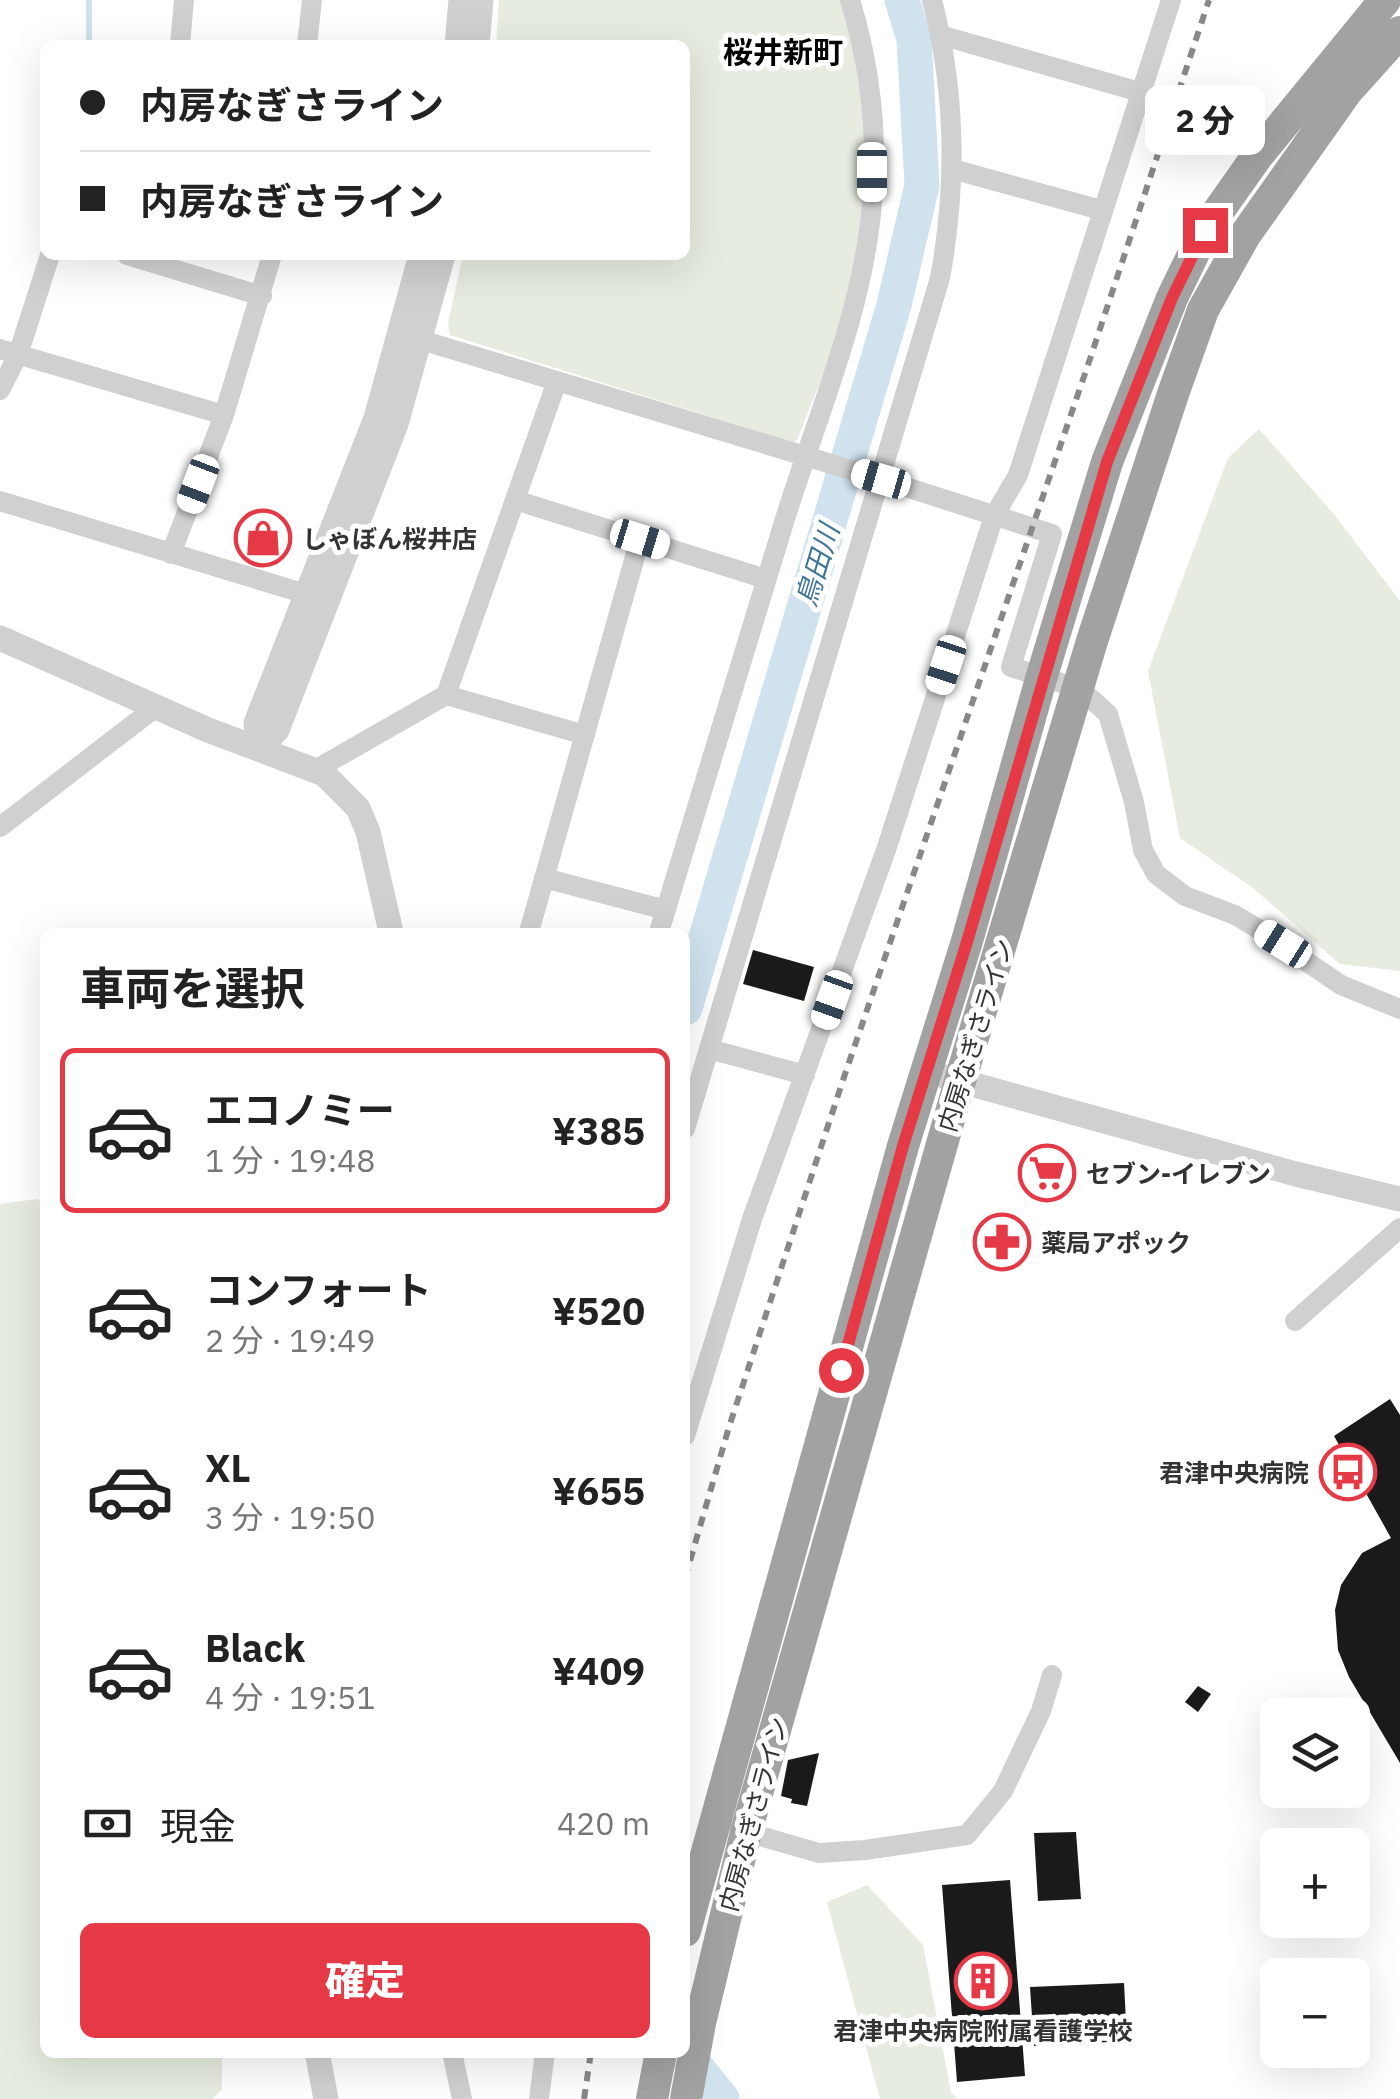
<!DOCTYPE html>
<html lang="ja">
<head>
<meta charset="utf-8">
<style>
	:root { --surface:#fff; --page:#f6f6f6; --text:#222; --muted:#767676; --line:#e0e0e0; --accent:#e63946 }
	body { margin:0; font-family:"IBM Plex Sans","Noto Sans JP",sans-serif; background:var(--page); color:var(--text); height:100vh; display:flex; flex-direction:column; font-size:38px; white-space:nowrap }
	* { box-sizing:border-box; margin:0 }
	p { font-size:32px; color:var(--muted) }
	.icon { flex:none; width:55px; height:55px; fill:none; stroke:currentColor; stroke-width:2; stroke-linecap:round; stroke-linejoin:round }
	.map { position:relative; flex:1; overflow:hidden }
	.sheet { position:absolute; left:40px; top:928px; width:650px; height:1130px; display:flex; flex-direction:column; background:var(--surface); border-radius:15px; box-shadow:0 10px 40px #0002 }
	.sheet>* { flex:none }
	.hud { position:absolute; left:40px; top:40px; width:650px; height:220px; border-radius:15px; box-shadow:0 10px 40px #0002; display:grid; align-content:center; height:220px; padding:0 40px; background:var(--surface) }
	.tools { position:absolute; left:1260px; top:1698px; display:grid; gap:20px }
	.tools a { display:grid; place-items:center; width:110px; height:110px; border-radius:15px; background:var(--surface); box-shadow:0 10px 40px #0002; font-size:50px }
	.end { position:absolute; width:45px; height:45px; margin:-22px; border:12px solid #e63946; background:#fff; box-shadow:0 0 0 5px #fff }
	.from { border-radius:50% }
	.bubble { position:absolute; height:70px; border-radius:15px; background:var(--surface); box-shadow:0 10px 40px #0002; font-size:32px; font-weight:800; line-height:70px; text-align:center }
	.car { position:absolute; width:30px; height:60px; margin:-30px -15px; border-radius:12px; box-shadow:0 0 8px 2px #0007; background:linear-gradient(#fff 24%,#345 0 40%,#fff 0 76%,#345 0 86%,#fff 0) }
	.hud b { display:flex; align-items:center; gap:35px; height:95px; font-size:38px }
	.hud b+b { border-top:2px solid var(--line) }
	.hud i { width:25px; height:25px; background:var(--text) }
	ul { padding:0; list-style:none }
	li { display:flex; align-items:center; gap:30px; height:165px; margin:0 20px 15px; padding:0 20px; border:5px solid transparent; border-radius:15px }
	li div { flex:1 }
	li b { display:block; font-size:38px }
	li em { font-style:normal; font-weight:800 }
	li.selected { border-color:var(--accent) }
	li>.icon { width:90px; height:90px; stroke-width:1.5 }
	h2 { padding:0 40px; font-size:45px; line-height:120px }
	.pay { display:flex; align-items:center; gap:25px; height:110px; padding:0 40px; font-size:38px }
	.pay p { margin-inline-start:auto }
	.button { display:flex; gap:20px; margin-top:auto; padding:20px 40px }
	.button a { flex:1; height:115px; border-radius:15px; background:var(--accent); color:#fff; font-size:40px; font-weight:800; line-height:115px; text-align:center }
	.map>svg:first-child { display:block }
	.green { fill:#e6ecdf }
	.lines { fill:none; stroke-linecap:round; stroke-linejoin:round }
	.stream { stroke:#cfe2ee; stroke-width:6 }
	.river { stroke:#cfe2ee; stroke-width:35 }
	.building { fill:#1a1a1a }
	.minor { stroke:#d0d0d0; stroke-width:20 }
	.tertiary { stroke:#d0d0d0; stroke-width:25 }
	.trunk { stroke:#a2a2a2; stroke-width:32 }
	.rail { stroke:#888; stroke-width:6; stroke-dasharray:10 8; stroke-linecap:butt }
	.route { stroke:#e63946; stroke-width:12 }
	.labels { text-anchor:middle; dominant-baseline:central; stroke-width:10; stroke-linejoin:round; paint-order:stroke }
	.poi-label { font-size:25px; font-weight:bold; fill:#333; stroke:#fff; text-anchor:start }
	.street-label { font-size:25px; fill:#333; stroke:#fff }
	.water-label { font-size:28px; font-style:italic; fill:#3f7597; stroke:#fff }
	.quarter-label { font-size:30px; font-weight:bold; fill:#000; stroke:#fff }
</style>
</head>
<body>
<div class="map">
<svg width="1400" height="2099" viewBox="0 0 1400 2099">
	<rect width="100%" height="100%" fill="#fff"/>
	<path class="green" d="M499 0H843L865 87 866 203 843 323 798 438 794 443 450 335 448 323 463 255H685V45H496Z
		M1259 429 1333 513 1400 601V971L1340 964 1253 888 1180 838 1148 671 1228 458Z
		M37 1199 45 1206V2052L222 2053V2090L212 2099H0V1204Z
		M867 1885 923 1945 951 2092 957 2099H880L827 1902Z"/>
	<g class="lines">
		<path class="stream" d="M89 45V0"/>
		<path class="river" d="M685 1008 894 305 922 185 914 39 902 0
			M684 2052 722 2099"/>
	</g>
	<path class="building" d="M260 511 282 518 266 566 245 559Z
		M753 950 814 967 804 1001 743 984Z
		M1390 1399 1400 1415V1763L1349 1677 1338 1650 1335 1610 1341 1585 1362 1553 1391 1538 1334 1436Z
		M1198 1686 1211 1694 1198 1712 1185 1702Z
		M819 1753 807 1806 791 1803 792 1799 781 1796 788 1760Z
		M1076 1832 1081 1899 1038 1901 1034 1833Z
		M1010 1880 1025 2076 957 2082 942 1885Z
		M1124 1983 1127 2041 1034 2046 1030 1987Z"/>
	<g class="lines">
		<path class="minor" d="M940 35 1140 92
			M180 45 184 0
			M307 45 312 0
			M952 169 1101 210
			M127 255 262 296
			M408 336 881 479 1052 534 1011 667 1080 689 1108 714 1134 802 1143 850 1156 874 1185 896 1235 915 1260 930 1341 985 1400 1009
			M0 349 224 415
			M0 390 18 355 50 255
			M515 500 766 579
			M0 501 306 594
			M171 554 224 415 272 255
			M446 695 585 735
			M315 770 446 695 557 381
			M0 827 156 707
			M544 878 666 910
			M529 932 640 539
			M659 932C699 799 740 666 781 532 813 425 863 316 872 203 878 135 870 65 850 0
			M709 1049 805 1075
			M685 1129 940 278C957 185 956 92 932 0
			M1295 1321 1400 1228
			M685 1436 753 1216 886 850 994 516 1018 475 1171 0
			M746 1832 819 1853 865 1850 967 1835 1003 1791 1041 1711 1052 1675
			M452 2052 462 2099
			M539 2099 545 2052"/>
		<path class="tertiary" d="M457 45 461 0
			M477 45 481 0
			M0 638 208 730 324 774 358 808 368 832 391 932
			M259 749 277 730 396 424 443 255
			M259 749 256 723 376 418 421 255
			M946 1077 1292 1173 1400 1199
			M317 2052 326 2099"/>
		<path class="trunk" d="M685 1931 903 1146 967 941 1041 679 1107 462 1172 298 1205 230 1258 155 1385 0
			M652 2099 661 2052
			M686 2099 700 2023 746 1832 960 1081 1092 641 1174 391 1203 310 1245 235 1347 91 1400 32"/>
		<path class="rail" d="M685 1578 729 1427 844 1077 1090 359 1209 0
			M584 2099 591 2052"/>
	</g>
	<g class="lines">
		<path class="route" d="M841 1370 903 1146 967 942 1107 462 1172 298 1205 230"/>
	</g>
	<defs>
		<g id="shop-ring" transform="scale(2.875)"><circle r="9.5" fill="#fff" stroke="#e63946" stroke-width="1.5"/><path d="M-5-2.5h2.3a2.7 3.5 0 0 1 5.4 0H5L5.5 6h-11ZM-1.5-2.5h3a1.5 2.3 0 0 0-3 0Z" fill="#e63946"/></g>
		<g id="supermarket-ring" transform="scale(2.875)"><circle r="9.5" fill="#fff" stroke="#e63946" stroke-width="1.5"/><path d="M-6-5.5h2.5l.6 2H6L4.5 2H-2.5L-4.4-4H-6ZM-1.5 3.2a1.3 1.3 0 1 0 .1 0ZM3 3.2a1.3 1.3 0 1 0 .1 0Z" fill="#e63946"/></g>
		<g id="pharmacy-ring" transform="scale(2.875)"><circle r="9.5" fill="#fff" stroke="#e63946" stroke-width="1.5"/><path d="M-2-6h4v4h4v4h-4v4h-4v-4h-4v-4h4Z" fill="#e63946"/></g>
		<g id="bus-ring" transform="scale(2.875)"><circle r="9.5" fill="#fff" stroke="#e63946" stroke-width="1.5"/><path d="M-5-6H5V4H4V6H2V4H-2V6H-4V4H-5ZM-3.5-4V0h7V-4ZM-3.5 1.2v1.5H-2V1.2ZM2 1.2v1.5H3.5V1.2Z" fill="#e63946"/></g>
		<g id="building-ring" transform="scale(2.875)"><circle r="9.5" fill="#fff" stroke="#e63946" stroke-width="1.5"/><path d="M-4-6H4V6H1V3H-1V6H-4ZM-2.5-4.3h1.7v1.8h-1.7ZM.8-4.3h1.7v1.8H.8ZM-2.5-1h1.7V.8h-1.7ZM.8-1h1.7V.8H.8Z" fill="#e63946"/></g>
	</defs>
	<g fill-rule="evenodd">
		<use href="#shop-ring" x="263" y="538"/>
		<use href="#supermarket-ring" x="1047" y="1173"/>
		<use href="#pharmacy-ring" x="1002" y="1242"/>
		<use href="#bus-ring" x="1348" y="1472"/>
		<use href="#building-ring" x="983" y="1981"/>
	</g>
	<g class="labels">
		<g class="poi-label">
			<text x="302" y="538">しゃぼん桜井店</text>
			<text x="1086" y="1173">セブン-イレブン</text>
			<text x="1041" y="1242">薬局アポック</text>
			<text x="1309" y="1472" text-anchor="end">君津中央病院</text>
			<text x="983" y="2030" text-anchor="middle">君津中央病院附属看護学校</text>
		</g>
		<g class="street-label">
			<text transform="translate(975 1035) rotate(-73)">内房なぎさライン</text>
			<text transform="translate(753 1814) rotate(-75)">内房なぎさライン</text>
		</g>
		<g class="water-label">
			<text transform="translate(817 565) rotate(-73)">鳥田川</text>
		</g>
		<g class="quarter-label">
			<text x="783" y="51">桜井新町</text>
		</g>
	</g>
</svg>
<div class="tools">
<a><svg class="icon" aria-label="layers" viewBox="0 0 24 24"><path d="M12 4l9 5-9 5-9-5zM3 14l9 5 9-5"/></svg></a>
<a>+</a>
<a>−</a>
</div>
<i class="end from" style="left:841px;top:1370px"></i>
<i class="end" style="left:1205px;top:230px"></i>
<div class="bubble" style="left:1145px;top:85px;width:120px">2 分</div>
<i class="car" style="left:872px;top:172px;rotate:180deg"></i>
<i class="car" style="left:881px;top:479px;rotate:286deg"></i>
<i class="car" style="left:198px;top:484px;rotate:201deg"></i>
<i class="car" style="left:640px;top:539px;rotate:107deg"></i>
<i class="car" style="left:946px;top:665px;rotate:198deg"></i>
<i class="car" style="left:1283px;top:944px;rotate:302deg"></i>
<i class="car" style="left:832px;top:1000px;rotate:200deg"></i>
<div class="hud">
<b><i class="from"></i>内房なぎさライン</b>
<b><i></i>内房なぎさライン</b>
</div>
<section class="sheet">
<h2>車両を選択</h2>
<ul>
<li class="selected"><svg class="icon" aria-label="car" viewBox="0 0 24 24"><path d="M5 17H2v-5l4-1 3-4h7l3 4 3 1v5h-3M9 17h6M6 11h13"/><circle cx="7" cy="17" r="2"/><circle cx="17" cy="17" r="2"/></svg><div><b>エコノミー</b><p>1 分 · 19:48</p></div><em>¥385</em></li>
<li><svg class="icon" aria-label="car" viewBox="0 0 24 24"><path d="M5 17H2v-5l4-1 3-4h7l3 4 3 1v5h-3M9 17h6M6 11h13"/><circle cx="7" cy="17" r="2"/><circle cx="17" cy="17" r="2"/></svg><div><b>コンフォート</b><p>2 分 · 19:49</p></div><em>¥520</em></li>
<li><svg class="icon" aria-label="car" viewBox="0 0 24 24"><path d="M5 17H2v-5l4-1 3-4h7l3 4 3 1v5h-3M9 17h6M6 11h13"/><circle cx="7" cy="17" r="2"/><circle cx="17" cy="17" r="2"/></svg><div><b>XL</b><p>3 分 · 19:50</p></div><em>¥655</em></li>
<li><svg class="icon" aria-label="car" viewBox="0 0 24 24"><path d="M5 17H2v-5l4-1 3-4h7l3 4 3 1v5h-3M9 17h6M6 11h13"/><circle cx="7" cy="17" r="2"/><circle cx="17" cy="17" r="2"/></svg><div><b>Black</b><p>4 分 · 19:51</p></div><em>¥409</em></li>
</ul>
<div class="pay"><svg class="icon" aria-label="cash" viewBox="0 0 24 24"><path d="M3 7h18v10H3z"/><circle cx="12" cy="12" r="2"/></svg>現金<p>420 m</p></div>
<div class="button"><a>確定</a></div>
</section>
</div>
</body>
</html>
